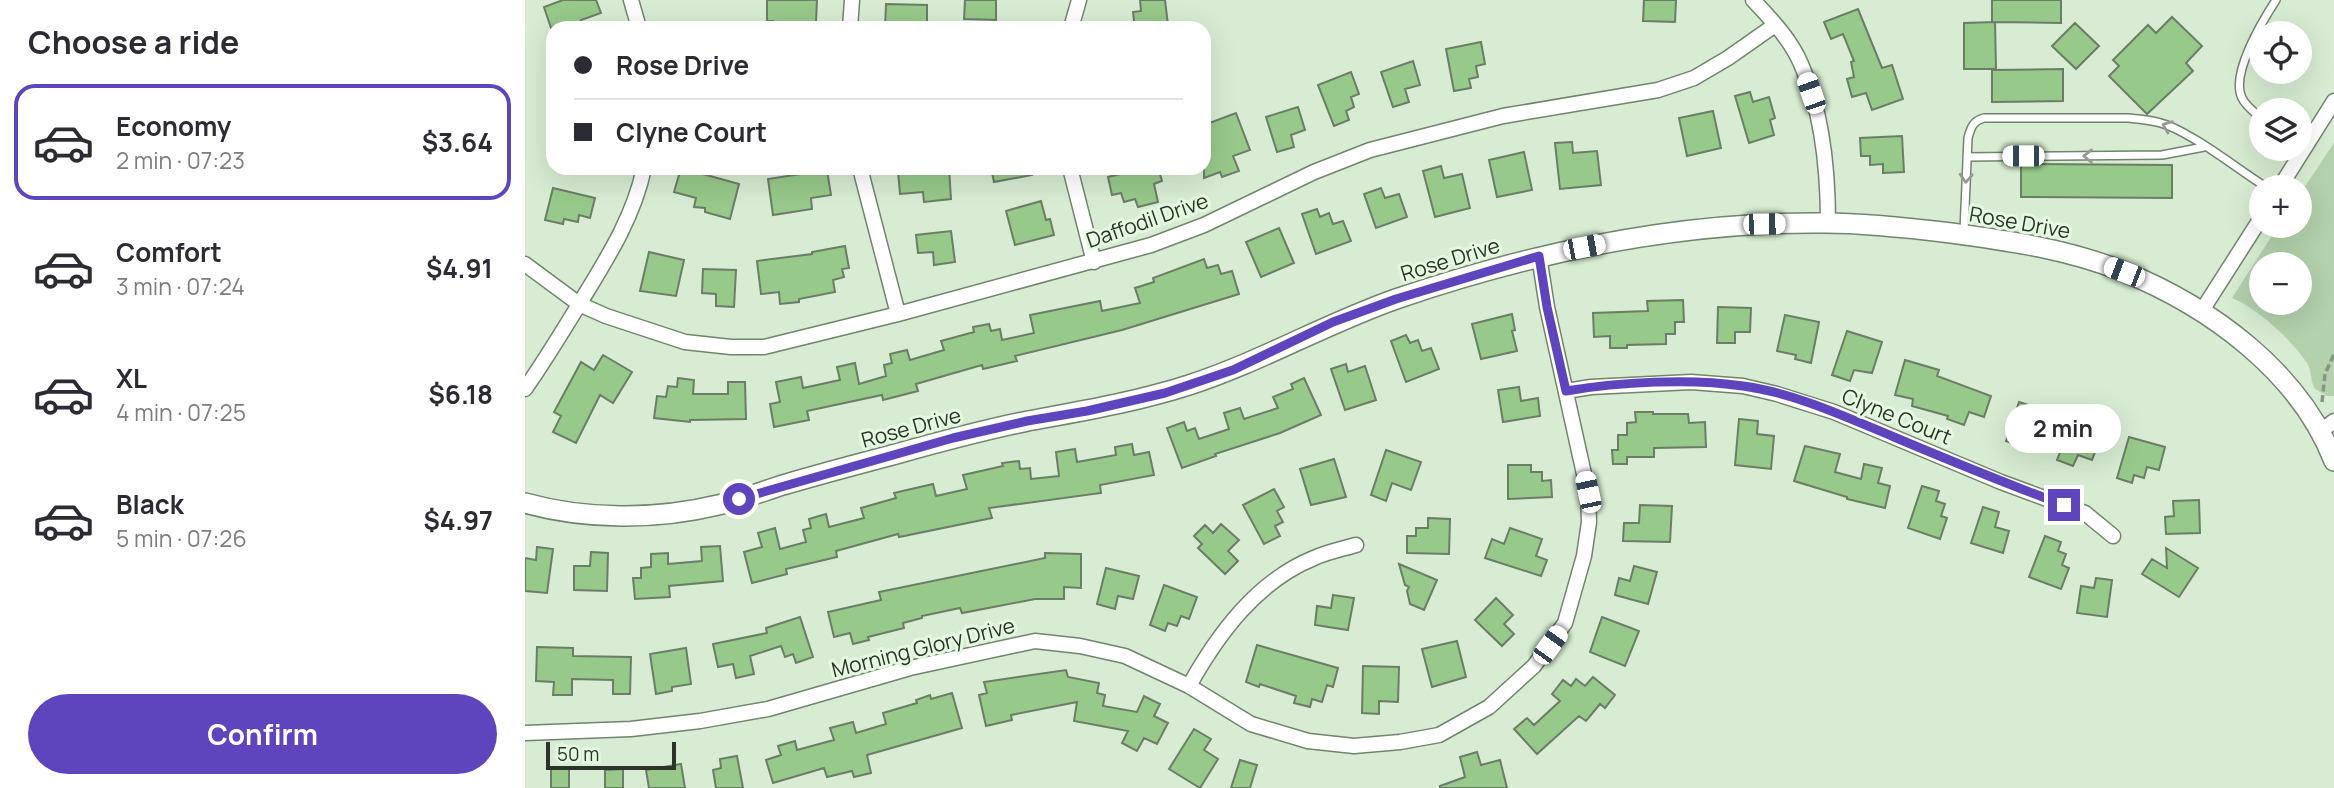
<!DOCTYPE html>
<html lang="en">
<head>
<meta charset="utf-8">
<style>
	:root { --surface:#fff; --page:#f7f7f7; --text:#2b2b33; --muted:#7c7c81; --line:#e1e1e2; --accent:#5f45bd }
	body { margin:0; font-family:Manrope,sans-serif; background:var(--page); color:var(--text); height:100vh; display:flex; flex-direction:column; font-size:26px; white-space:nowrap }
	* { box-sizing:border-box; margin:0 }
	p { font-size:23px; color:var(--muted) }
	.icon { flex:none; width:38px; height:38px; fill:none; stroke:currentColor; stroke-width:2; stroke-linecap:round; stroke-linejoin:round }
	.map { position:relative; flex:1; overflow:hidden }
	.sheet { display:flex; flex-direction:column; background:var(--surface); width:525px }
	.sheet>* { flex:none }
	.guide { position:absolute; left:21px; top:21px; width:665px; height:154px; border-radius:21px; box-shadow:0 7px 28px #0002; display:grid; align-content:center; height:154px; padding:0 28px; background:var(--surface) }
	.buttons { position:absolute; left:1724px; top:21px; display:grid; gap:14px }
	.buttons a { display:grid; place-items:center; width:63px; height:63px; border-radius:50%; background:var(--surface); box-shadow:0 7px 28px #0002; font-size:35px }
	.scale { position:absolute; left:21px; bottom:18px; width:130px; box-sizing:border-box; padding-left:7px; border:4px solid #2c342a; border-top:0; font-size:19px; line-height:24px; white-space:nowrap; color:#2c342a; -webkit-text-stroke:5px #e5f9e0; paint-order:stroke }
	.end { position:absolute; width:32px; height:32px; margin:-16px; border:9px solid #5f45bd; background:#fff; box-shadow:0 0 0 4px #fff }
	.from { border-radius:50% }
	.bubble { position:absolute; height:49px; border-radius:24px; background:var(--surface); box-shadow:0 7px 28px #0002; font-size:23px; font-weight:700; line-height:49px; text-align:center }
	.car { position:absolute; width:21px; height:42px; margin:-21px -10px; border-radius:9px; box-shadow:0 0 5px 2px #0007; background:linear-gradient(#fff 24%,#345 0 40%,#fff 0 76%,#345 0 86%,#fff 0) }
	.guide b { display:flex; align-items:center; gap:24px; height:66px; font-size:26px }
	.guide b+b { border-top:2px solid var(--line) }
	.guide i { width:18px; height:18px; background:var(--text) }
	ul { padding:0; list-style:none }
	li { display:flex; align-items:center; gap:21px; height:116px; margin:0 14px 10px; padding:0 14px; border:4px solid transparent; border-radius:21px }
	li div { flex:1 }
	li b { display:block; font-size:26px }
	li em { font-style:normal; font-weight:700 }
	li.active { border-color:var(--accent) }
	li>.icon { width:63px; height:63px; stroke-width:1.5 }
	h2 { padding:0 28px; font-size:32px; line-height:84px }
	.primary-button { display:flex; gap:14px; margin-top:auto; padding:14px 28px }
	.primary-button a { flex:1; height:80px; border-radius:42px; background:var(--accent); color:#fff; font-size:28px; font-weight:700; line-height:80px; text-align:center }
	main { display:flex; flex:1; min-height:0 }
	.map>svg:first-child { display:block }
	.green { fill:#b3d1ac; fill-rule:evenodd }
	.building { fill:#97c98a; stroke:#6b7d67; stroke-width:2 }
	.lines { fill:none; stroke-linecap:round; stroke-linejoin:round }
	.service-casing { stroke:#71846d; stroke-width:10 }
	.minor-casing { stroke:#71846d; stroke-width:17 }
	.secondary-casing { stroke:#71846d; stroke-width:22 }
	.path { stroke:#879683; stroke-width:3.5; stroke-dasharray:7 3.5; stroke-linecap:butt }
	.service { stroke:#fff; stroke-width:7 }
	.minor { stroke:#fff; stroke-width:14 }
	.secondary { stroke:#fff; stroke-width:19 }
	.oneway { stroke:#969a94 }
	.route { stroke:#5f45bd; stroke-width:9 }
	.labels { text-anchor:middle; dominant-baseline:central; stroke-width:6; stroke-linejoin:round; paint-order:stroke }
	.street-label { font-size:21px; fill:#2c342a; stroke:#e5f9e0 }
</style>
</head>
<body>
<main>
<section class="sheet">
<h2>Choose a ride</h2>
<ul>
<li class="active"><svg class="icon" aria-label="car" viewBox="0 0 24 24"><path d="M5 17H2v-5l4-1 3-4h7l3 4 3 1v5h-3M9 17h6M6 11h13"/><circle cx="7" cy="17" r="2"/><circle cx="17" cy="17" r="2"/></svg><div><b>Economy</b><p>2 min · 07:23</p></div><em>$3.64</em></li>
<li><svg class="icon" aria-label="car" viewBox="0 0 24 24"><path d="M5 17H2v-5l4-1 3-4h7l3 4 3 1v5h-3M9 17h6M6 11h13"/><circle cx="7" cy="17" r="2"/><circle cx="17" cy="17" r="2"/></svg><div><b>Comfort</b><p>3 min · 07:24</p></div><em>$4.91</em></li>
<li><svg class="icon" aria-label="car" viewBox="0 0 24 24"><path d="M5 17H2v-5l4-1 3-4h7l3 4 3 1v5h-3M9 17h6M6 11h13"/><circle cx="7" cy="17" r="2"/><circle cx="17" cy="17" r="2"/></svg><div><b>XL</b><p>4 min · 07:25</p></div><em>$6.18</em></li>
<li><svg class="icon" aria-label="car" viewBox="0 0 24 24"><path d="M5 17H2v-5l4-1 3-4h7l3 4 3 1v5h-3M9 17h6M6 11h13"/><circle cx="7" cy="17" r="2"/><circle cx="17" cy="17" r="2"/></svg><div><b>Black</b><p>5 min · 07:26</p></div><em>$4.97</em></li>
</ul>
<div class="primary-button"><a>Confirm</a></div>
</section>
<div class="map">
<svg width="1809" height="788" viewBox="0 0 1809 788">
	<rect width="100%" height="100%" fill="#d7ecd2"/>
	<path class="green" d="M1809 143V396H1802L1790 389C1785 381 1787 371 1782 363 1766 339 1733 309 1707 298L1753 226H1774L1775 194ZM1736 264H1774V303H1736Z"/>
	<path class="building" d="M38 0H71L76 13 56 20 59 28H26L19 7Z
		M242 0H292L291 22H281V28H248V21H242Z
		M440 0H471V20L439 19Z
		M615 0H640L643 25 610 28 608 12 616 11Z
		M1119 0H1151L1150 22 1118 21Z
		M1467 0H1536V23L1467 22Z
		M361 4 402 5V28H360Z
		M1333 9 1357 68 1367 65 1378 99 1347 110 1341 93 1327 97 1322 79 1329 77 1326 62 1329 61 1318 34 1306 39 1299 22Z
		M1647 17 1677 46 1661 63 1668 71 1622 114 1584 76 1594 66 1588 60 1623 25 1631 33Z
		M1470 22 1471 69H1439V23Z
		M1550 23 1574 46 1551 69 1527 46Z
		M956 42 960 64 951 66 953 77 944 79 946 88 929 91 921 49Z
		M888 61 895 85 880 89 884 102 868 107 856 72Z
		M1538 69V101L1467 102V70Z
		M826 72 834 94 826 97 829 107 821 111 824 120 809 126 793 85Z
		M1225 92 1228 102 1244 97 1250 118 1245 120 1249 135 1224 143 1210 96Z
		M773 107 780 130 766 135 769 147 752 152 741 117Z
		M1188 111 1196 148 1162 156 1154 118Z
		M711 113 725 150 708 156 714 171 697 177 695 172 679 178V125Z
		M1377 136 1379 172 1358 173V164L1345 165V156H1336L1335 138Z
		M1047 142 1048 153 1072 151 1076 185 1035 189 1030 143Z
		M999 152 1007 190 972 197 964 160Z
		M1496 164 1647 165V198L1496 197Z
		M916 166 919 178 937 174 945 208 910 217 898 171Z
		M156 168 214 184 205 219 180 212V208L169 207 171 198 149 192Z
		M402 168H424L426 199 399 202 398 192 375 194 373 171Z
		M466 168H507V175L469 182Z
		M619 168H633L637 181 629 184 633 202 613 207 610 199 599 202 596 193 587 195 583 177Z
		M302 170 306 195 286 198 287 209 248 215 243 179Z
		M28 188 70 198 65 218 54 215 53 222 39 219 38 224 20 220Z
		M856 188 860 198 874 194 882 217 851 228 839 194Z
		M516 201 521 220 525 219 529 235 490 245 481 211Z
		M792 209 795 217 804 213 808 224 818 221 826 241 791 254 777 214Z
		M754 228 769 263 736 277 721 242Z
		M426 231 430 262 409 265 408 252 393 253 391 235Z
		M320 246 324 268 317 269 319 277 308 280 310 292 274 299V302L255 304 254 292 236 294 232 261 287 254V252Z
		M124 252 159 260 151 296 115 291Z
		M679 259 682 268 693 265 696 274 707 271 714 294 597 330 490 356 492 361 458 369 457 365 391 384 393 391 358 400 357 395 282 411 284 420 249 427 245 404 255 402 251 382 276 377 278 388 315 380 312 367 330 363 334 384 361 376 359 365 367 363 365 354 382 350 385 360 419 350 416 341 449 332 448 327 464 324 466 331 475 329 477 340 509 333 505 315 575 301 577 311 615 303 610 288 629 282 628 278Z
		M178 269 211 270 209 307 191 306V294L177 293Z
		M1158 300 1159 322H1150V334H1141V344L1102 345V348H1085V336L1069 337 1068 313 1123 311 1122 301Z
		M1193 307 1226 308 1225 332H1210V343H1192Z
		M987 314 990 330 987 331 992 351 956 359 947 324Z
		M1260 315 1294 322 1286 363 1270 359 1271 355 1252 351Z
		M1322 331 1357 342 1347 373 1329 370 1325 381 1307 375Z
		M881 335 885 343 893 340 897 351 906 348 914 369 881 382 866 341Z
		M78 355 107 372 88 403 75 395 51 443 28 432 36 416 29 412 56 362 69 370Z
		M1380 360 1414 370 1412 376 1466 396 1459 417 1444 412 1439 425 1422 419 1423 416 1387 406 1388 399 1370 395Z
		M821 364 823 372 840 366 851 400 820 410 806 369Z
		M153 378 169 380 168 394H203V382H220L221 419 165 420V422L129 418 132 396 141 397 143 386 152 387Z
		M779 378 796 415 755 433 690 454 691 456 657 468 642 428 659 422 662 431 670 428 674 439 704 429 699 413 715 408 719 419 753 408 748 397 768 389 766 384Z
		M994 387 996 401 1013 398 1015 416 978 422 973 390Z
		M1494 402 1529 413 1527 418 1576 437 1567 460 1553 455 1548 466 1532 460 1540 440 1512 431 1509 441 1499 438 1496 446 1481 441Z
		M1110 412H1128V414H1163L1164 423 1180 422 1181 447 1129 448V457H1102V464H1088L1087 450H1093V435H1102V423L1111 422Z
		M1214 419 1233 421 1232 434 1249 436 1246 469 1210 465Z
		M1604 437 1640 447 1634 470 1622 467 1619 478 1609 475 1607 483 1592 478Z
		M607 444 609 455 624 452 629 475 575 485 576 493 464 508 467 518 374 537 373 534 311 551 312 557 261 569 262 574 227 583 219 552 237 547 233 533 250 528 255 549 281 542 278 530 286 528 284 519 301 514 304 527 339 518 336 508 371 498 369 493 408 484 411 496 442 489 438 475 478 466 477 463 494 461 495 469 505 468 506 479 534 476 531 452 550 449 552 462 591 455 590 447Z
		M1280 446 1315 454 1310 472 1336 479 1339 464 1357 468 1353 483 1365 486 1360 508 1322 499V497L1269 481Z
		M861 450 896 462 886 490 867 483 861 501 846 495Z
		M809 459 821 497 786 505 775 469Z
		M983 465H1006V472H1017V481L1026 480 1027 497 983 499Z
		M1397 486 1414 491 1411 501 1420 504 1416 516 1422 518 1415 539 1383 528Z
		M749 489 759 507 752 511 758 522 750 526 755 536 739 544 718 505Z
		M1674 500 1675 533 1641 534 1640 517 1649 516 1648 501Z
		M1115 505 1147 506 1145 542 1098 541 1099 523H1114Z
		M1458 507 1474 512 1470 527 1484 531 1478 553 1446 543Z
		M903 518 925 519 924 554 882 553V536H891V528H903Z
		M696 524 714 540 703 551 713 561 700 574 673 548 677 544 669 536 680 525 688 533Z
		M985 528 1017 539 1011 556 1022 560 1016 576 960 558 967 539 979 544Z
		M1520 536 1536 542 1533 551 1541 554 1537 565 1544 568 1536 589 1504 577Z
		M195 546 198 581 144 586 145 597 110 599 108 578H116V568L126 567V554L143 553V564L177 561 176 547Z
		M12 547 28 549 22 593 0 591V558L11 560Z
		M1641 548 1673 568 1654 597 1617 574 1627 559 1642 568Z
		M66 552 83 553 82 591 49 590V566H65Z
		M520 553 556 554V588L539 587V599H510L437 613 435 608 397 616V618L378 623 379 628 343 637 344 640 328 644 325 633 309 637 303 612 356 600 354 592 520 558Z
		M874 564 912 580 899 610 885 604 882 591 884 587 880 585Z
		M1109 566 1132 572 1123 604 1090 595 1094 578 1105 581Z
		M581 568 614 576 608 599 593 596 590 609 572 604Z
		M1571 578 1587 580 1582 617 1552 613 1556 586 1569 588Z
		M639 585 672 597 664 619 656 616 652 626 643 623 640 631 625 625Z
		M808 595 829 598 823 630 790 625 792 606 806 608Z
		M971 598 988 615 979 624 989 634 977 646 950 620Z
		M275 617 288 657 271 663 268 654 260 657 256 646 225 656 229 674 211 678 208 664 193 667 188 644 242 633 241 628Z
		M1077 617 1114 631 1100 666 1065 652Z
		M932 641 941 677 907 687 897 649Z
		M732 645 813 668 808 687 802 685 797 702 787 699 785 707 769 703 771 696 735 684 734 687 721 682Z
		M12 647 48 648V656L106 657 105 694H88V680L47 679V695H28L29 682 11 681Z
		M161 648 166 684 147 687V691L131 694 125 654Z
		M838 666 874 667 873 702 854 701V714L837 713Z
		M541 670 543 677 574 683 572 693 580 695 578 706 612 712 619 696 635 704 629 716 643 723 632 744 619 738 612 751 597 743 603 731 549 721 552 702 486 715 487 720 461 726 454 695 462 693 459 682Z
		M1068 677 1090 695 1080 708 1075 704 1061 721 1054 716 1012 754 989 729 1002 718 1009 725 1035 701 1027 694 1038 680 1046 686 1051 679 1060 686Z
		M427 693 437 728 342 755 346 773 329 777 327 771 302 777 299 768 248 783 241 760 256 755 253 746 270 741 272 750 309 740 305 728 328 722 331 733 361 724 358 713 392 703 391 700 405 695 406 699Z
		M669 729 686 739 679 750 693 759 675 788 644 769Z
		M952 752 956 765 975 760 982 788H915V786L940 777 935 757Z
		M212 756 218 788H191L188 770 196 768 195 759Z
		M715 760 732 765 725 788H706Z
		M156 764 160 788H124L121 770Z
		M26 769H44V788H26Z
		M98 769V788H80V770Z"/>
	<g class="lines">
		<g class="service-casing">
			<path id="service" d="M1736 118C1730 113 1720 105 1717 98 1705 74 1738 20 1751 0
				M1442 157 1637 155 1679 147
				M1439 231 1443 138C1446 127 1448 121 1459 118H1603C1616 119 1629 120 1642 125 1674 138 1711 168 1741 187"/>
		</g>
		<g class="minor-casing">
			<path id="minor" d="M106 0 114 28
				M1228 0C1246 19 1266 40 1276 64 1298 113 1303 170 1303 223
				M325 28 327 0
				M546 28 554 0
				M335 168 373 314
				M545 168 569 262
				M1755 187 1809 101
				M0 264 54 304 81 316 160 342 206 347H239L373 314 626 245 679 225 789 172 845 150 978 116 1133 90 1169 78 1203 58 1250 25
				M1676 312 1736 218
				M0 389C21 359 39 329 58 298 83 257 109 216 119 168
				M1041 391 1066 387 1166 382 1218 386 1252 394 1309 412 1476 482 1560 513 1588 536
				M1795 432 1809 421
				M664 686C693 634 732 581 789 558 802 552 817 549 831 545
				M0 733 106 729 175 721 243 709 385 668 510 641 555 646 600 656 664 686 726 724 783 741 829 746 875 742 914 735 964 707 1009 666 1040 623 1059 556 1064 522 1063 492 1022 307 1014 256"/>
		</g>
		<g class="secondary-casing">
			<path id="secondary" d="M0 503C61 520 131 520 193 505 215 500 236 492 258 485 295 474 333 464 371 454 414 442 458 430 503 421 557 411 611 402 664 385 735 362 800 324 871 299 1009 252 1154 221 1300 223 1342 223 1385 228 1426 233 1485 241 1542 249 1597 271 1684 306 1774 371 1809 461"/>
		</g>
		<path class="path" d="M1797 402 1800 374 1809 354"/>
		<use href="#service" class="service"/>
		<use href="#minor" class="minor"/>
		<use href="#secondary" class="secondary"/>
	</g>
	<defs><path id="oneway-chevron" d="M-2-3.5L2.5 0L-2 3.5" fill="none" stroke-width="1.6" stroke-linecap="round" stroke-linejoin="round" transform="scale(1.75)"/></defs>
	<g class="oneway">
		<use href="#oneway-chevron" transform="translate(1642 126) rotate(-158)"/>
		<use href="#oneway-chevron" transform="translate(1563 156) rotate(180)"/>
		<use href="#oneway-chevron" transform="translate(1441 178) rotate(93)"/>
	</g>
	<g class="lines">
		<path class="route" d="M214 499 428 438 502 421 562 411 640 393 708 370 808 322 871 299 1014 256 1022 307 1041 391C1094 382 1165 378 1218 386 1270 393 1321 417 1369 437 1426 461 1482 484 1539 505"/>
	</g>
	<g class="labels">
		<g class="street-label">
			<text transform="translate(622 220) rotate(-19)">Daffodil Drive</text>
			<text transform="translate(1495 222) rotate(10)">Rose Drive</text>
			<text transform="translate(925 259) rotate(-17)">Rose Drive</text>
			<text transform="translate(1372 416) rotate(22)">Clyne Court</text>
			<text transform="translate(386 427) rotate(-15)">Rose Drive</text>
			<text transform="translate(398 647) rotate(-14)">Morning Glory Drive</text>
		</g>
	</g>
</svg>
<div class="buttons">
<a><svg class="icon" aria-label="locate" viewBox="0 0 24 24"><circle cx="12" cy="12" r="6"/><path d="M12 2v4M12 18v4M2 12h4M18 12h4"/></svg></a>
<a><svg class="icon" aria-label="layers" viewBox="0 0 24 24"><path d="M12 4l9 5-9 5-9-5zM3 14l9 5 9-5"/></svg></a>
<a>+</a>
<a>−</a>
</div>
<div class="scale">50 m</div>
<i class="end from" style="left:214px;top:499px"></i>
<i class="end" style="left:1539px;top:505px"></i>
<div class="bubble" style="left:1480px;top:404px;width:116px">2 min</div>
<i class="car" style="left:1286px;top:93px;rotate:341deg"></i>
<i class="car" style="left:1498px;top:156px;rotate:270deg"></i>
<i class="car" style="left:1239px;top:224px;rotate:89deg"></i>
<i class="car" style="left:1059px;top:247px;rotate:79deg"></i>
<i class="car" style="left:1599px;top:272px;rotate:291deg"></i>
<i class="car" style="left:1063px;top:492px;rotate:348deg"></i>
<i class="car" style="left:1025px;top:645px;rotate:36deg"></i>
<div class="guide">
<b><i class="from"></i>Rose Drive</b>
<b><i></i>Clyne Court</b>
</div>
</div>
</main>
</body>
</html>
